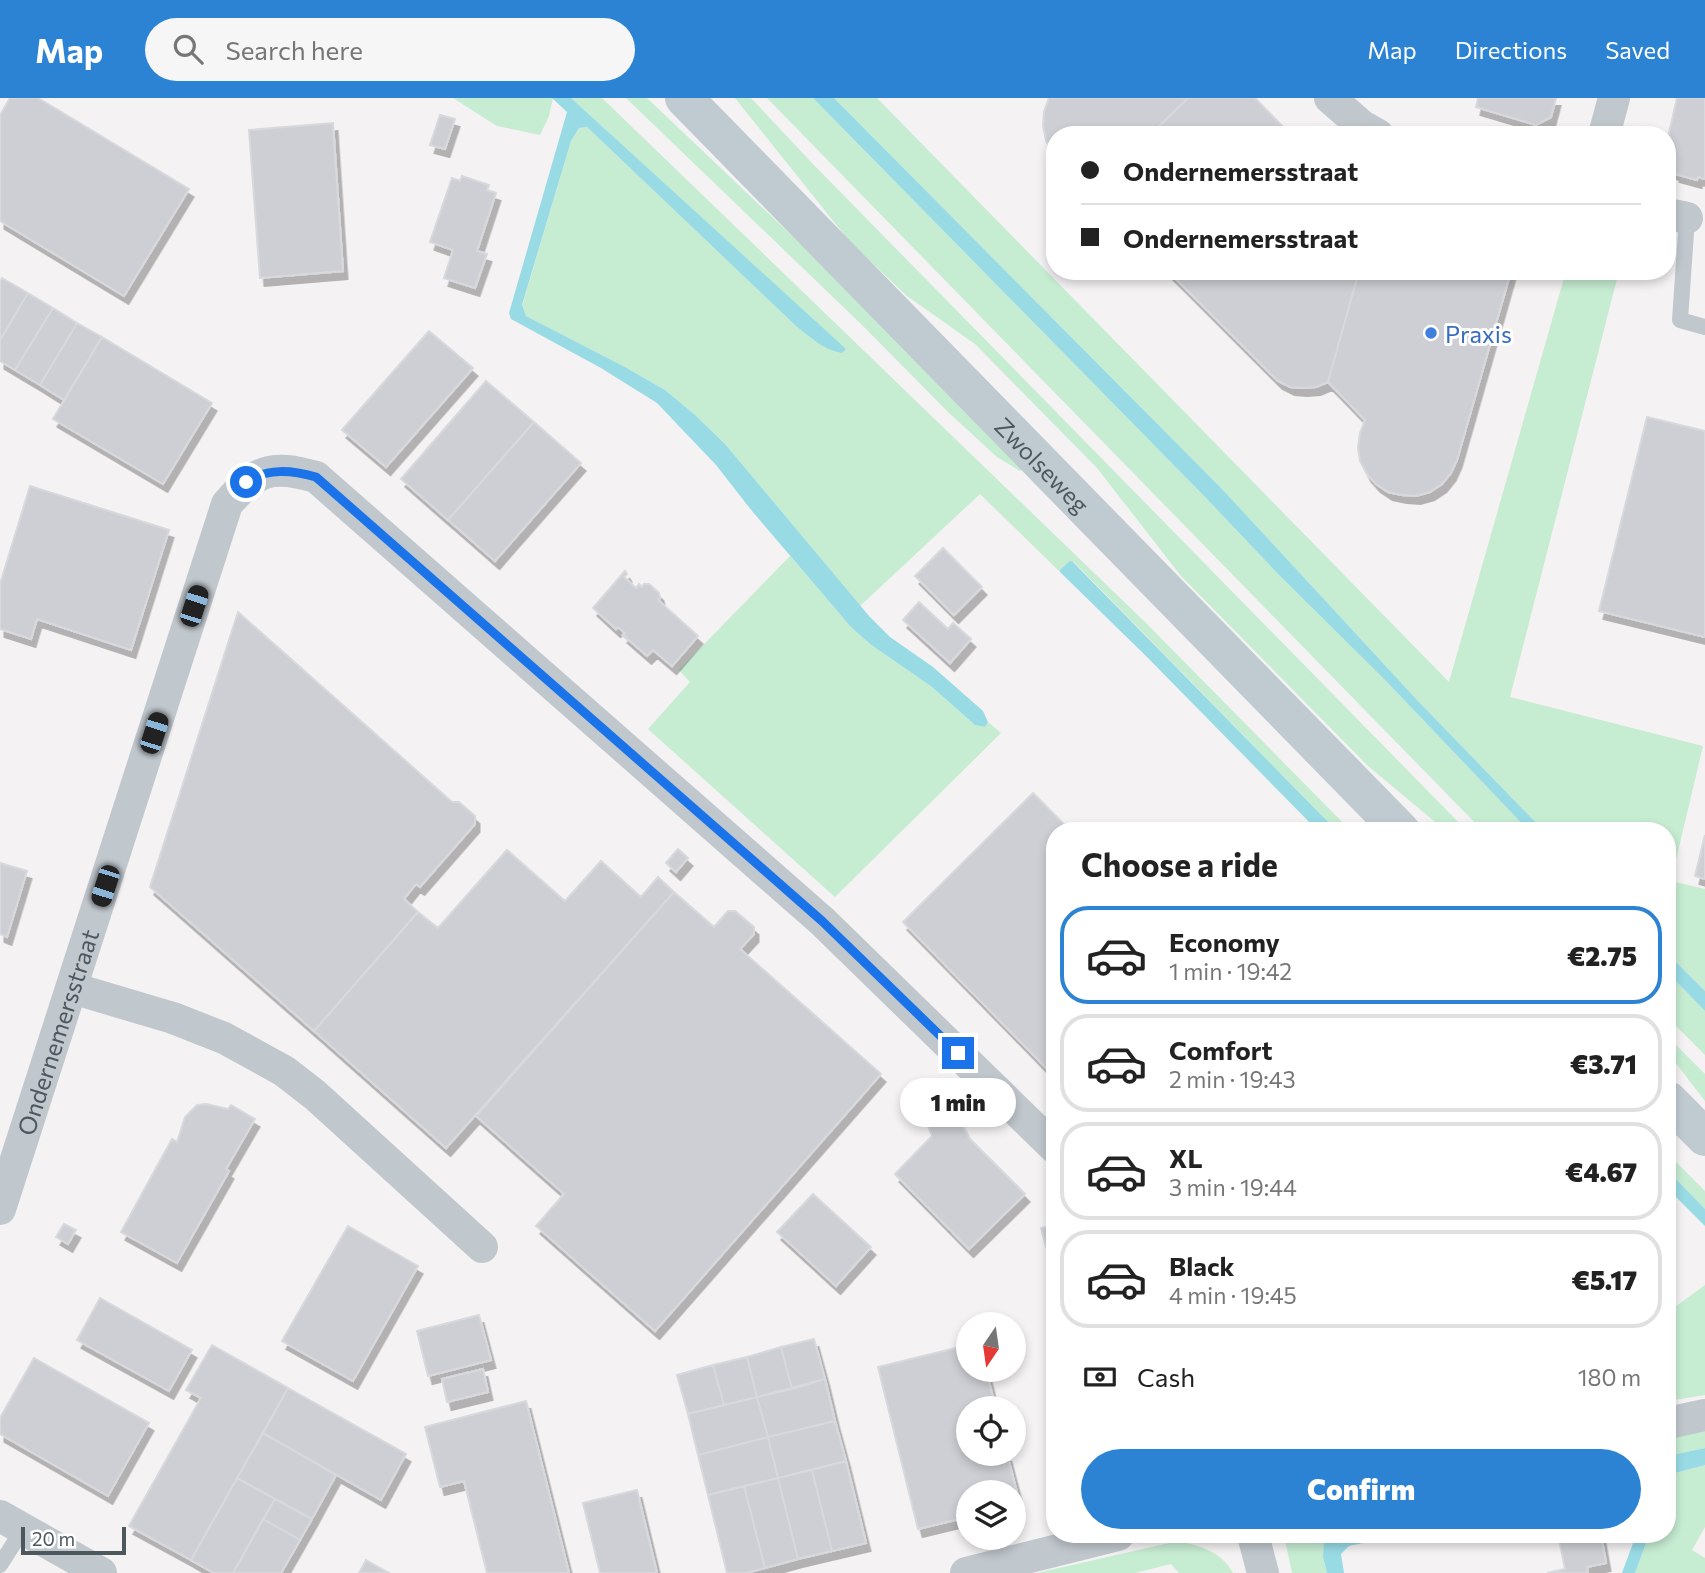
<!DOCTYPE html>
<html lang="en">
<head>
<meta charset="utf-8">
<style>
	:root { --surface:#fff; --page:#f6f6f6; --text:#222; --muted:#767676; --line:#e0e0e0; --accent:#2c83d4 }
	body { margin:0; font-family:Commissioner,sans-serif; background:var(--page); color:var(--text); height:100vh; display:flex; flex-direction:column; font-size:26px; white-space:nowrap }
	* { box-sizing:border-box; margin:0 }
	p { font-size:23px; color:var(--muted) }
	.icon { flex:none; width:38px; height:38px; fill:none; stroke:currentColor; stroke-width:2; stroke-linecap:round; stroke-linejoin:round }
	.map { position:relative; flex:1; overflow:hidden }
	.panel { position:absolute; left:1046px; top:724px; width:630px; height:721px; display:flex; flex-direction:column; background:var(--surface); border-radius:28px; box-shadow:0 4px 10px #0003 }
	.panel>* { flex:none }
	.guide { position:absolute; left:1046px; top:28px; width:630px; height:154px; border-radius:28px; box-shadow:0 4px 10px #0003; display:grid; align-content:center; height:154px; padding:0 35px; background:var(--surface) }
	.needle { width:46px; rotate:193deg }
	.tools { position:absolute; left:956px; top:1214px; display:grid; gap:14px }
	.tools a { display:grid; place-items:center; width:70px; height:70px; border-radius:50%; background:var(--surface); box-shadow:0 4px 10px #0003; font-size:35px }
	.scale { position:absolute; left:21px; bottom:18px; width:105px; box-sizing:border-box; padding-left:7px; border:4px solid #4c575e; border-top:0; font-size:19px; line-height:24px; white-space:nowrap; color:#4c575e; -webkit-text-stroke:5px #fff; paint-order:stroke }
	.end { position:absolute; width:32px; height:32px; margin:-16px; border:9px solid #1a73e8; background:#fff; box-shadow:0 0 0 4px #fff }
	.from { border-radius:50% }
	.bubble { position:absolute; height:49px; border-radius:24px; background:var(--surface); box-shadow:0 4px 10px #0003; font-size:23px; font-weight:800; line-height:49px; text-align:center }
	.car { position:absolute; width:21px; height:42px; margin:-21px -10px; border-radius:9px; box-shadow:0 0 5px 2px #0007; background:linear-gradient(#222 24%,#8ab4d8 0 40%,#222 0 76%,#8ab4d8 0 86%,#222 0) }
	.guide b { display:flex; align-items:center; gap:24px; height:66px; font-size:26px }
	.guide b+b { border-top:2px solid var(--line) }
	.guide i { width:18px; height:18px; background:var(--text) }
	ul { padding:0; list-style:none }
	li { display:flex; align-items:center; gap:21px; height:98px; margin:0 14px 10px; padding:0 21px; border:4px solid var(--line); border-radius:28px }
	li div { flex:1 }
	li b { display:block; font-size:26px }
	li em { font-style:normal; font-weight:800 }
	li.active { border-color:var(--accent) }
	li>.icon { width:63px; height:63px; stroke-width:1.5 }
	h2 { padding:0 35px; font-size:32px; line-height:84px }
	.pay { display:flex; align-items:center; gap:18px; height:77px; padding:0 35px; font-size:26px }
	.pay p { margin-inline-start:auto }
	.action { display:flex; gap:14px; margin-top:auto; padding:14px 35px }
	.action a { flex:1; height:80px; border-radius:42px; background:var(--accent); color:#fff; font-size:28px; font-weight:800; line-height:80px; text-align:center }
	header { display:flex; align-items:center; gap:42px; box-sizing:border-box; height:98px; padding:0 35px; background:var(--accent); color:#fff }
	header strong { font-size:33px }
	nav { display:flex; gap:38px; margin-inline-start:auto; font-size:24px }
	.search { width:490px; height:63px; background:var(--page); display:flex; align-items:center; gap:18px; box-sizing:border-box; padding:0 24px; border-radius:38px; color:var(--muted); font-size:26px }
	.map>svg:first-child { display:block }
	.green { fill:#c6ecd2 }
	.water { fill:#98dbe5 }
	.building { fill:#cdcfd4; stroke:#d7d9dd; stroke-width:2; filter:url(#shadow) }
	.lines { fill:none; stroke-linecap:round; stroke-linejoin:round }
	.lane { stroke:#c0c7cd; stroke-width:16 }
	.street { stroke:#c0c7cd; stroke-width:32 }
	.secondary { stroke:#c0cad1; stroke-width:38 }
	.route { stroke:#1a73e8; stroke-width:9 }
	.shop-dot { fill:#3f7fe0; stroke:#fff; stroke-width:2.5 }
	.labels { text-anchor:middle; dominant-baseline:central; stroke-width:6; stroke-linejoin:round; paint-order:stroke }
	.shop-label { font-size:24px; fill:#366cbe; stroke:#fff; text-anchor:start }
	.street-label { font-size:24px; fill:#4c575e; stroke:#fff }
</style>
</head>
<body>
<header>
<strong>Map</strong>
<div class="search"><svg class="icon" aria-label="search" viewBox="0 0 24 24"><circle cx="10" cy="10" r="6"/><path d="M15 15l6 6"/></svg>Search here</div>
<nav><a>Map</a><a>Directions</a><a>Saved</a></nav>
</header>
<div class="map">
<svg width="1705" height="1475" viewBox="0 0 1705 1475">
	<defs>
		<filter id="shadow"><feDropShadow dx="4.5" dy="8" stdDeviation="0" flood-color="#0004"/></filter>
	</defs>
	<rect width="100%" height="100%" fill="#f4f2f3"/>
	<path class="green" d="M453 0H553L549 18 540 37 497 28Z
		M571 0H602L1145 524 1351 733H1337L1074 464 1060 472V474L980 396 860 508 725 346 694 316 665 292 625 269 526 218 522 208 571 43 579 30 587 29 796 228C809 239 820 248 836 254L845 251Z
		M626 0H647L829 173 1022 371 1020 373 997 359 948 314 861 226Z
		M735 0H751L811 64 1467 733H1446L1368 668 1181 478 1097 370 975 246 907 198 850 144Z
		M767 0H813L1206 400 1281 479 1386 583 1529 733H1483Z
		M834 0H877L1449 584 1566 173H1619L1510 599 1703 648 1671 783 1705 791V893L1668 856V733H1544L1418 603 1223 392Z
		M790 458 850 528 870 546 932 589 975 627 985 629 988 624 1001 635 835 799 648 631 690 584 679 572Z
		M1668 875 1705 913V957L1668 920Z
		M1668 939 1705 976V1003L1668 955Z
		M1668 1056 1705 1093V1111L1668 1073Z
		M1705 1187V1297L1668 1303V1214Z
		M1705 1332V1350L1668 1358V1338Z
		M1705 1367V1429L1692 1452 1705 1460V1475H1635L1649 1437H1668V1377Z
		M1284 1437H1330L1324 1440 1323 1459 1327 1475H1292Z
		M1178 1443C1200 1448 1221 1453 1233 1475H1179L1171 1466 1135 1475H1037Z"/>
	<path class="water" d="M552 0H571L846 251 842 255C823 252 810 239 796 228L587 29 579 30 571 43 522 207 526 218 625 269 665 292 694 316 725 346 869 518 890 539 933 569 983 613 988 624 985 629 975 627 932 589 870 546 850 528 752 413 716 367 657 305 601 270 511 221 509 215 567 14Z
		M813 0H834L1223 392 1418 603 1544 733H1529L1386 583 1281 479 1206 400Z
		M1070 463 1073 464 1337 733H1318L1147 559 1060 474V472Z
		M1668 856 1705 893V913L1668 875Z
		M1668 1073 1705 1111V1128L1668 1091Z
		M1705 1350V1367L1668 1377V1358Z
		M1330 1437H1401L1349 1448 1341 1456 1344 1475H1327L1323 1459 1324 1440Z
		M1636 1437H1649L1635 1475H1622Z"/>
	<path class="building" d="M10 0H38L189 91 124 198 0 123V17Z
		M1049 0H1188L1150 37H1055V57L1046 43 1043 28 1044 14Z
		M1188 0H1255L1291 37H1150Z
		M1478 0H1556L1551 19 1536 27 1476 9Z
		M1677 0H1705V81L1698 79 1697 82 1675 76V74L1668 72V39Z
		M440 17 455 21 445 51 430 47Z
		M333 25 343 173 260 180 249 32Z
		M462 78 489 87 487 92 496 95 477 153 487 156 475 190 444 180 453 152 430 144 452 80 460 83Z
		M1168 173H1359L1328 284 1316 289 1303 290 1290 289 1278 283Z
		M1359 173H1511L1457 362 1451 375 1442 386 1430 394 1416 398 1402 397 1388 394 1376 386 1367 376 1360 363 1358 349 1360 335 1365 322 1328 284Z
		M2 180 28 195 0 242V184Z
		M28 195 53 210 15 272 0 263V242Z
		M53 210 77 225 40 287 15 272Z
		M77 225 102 239 64 302 40 287Z
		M429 233 473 270 386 369 342 332Z
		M102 239 212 305 163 386 53 321Z
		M486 283 534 324 448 422 401 381Z
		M1647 319 1705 333V539L1599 513Z
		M534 324 581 365 495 463 448 422Z
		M30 388 169 432 131 552 37 521 31 541 0 531V486Z
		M943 450 982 489 954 517 915 478Z
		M625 473 627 476 624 479 636 490 639 486 642 489 644 486H649L659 495 660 500 658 502 698 538 672 568 653 552 647 558 623 537 625 535 618 529 616 531 593 510Z
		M919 504 948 531 953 525 971 541 950 565 903 522Z
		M238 514 452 704H459L475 718V726L420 789 416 786 404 801 418 814 314 933 150 789Z
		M1033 695 1071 733H1055V979L903 824Z
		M1705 737V781L1695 778Z
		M678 751 688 760 676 774 666 765Z
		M507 752 565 803 601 763 641 799 658 779 674 794 446 1050 314 933 418 814 438 830Z
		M0 765 27 773 7 839 0 836Z
		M674 794 714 829 728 813H735L754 829V836L740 851 881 976 655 1233 536 1128 564 1096 476 1018Z
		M206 1006 228 1011 231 1007 255 1021 226 1071 229 1073 177 1165 121 1134 172 1041 177 1044 185 1019 197 1007Z
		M955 1014 969 1040 1025 1096 969 1151 895 1076 932 1038 928 1028Z
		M813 1096 871 1149 836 1188 777 1134Z
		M64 1126 76 1132 68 1146 56 1139Z
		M1055 1127V1146L1046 1149 1041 1130Z
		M348 1128 418 1168 353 1283 282 1243Z
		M100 1200 192 1252 169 1293 77 1242Z
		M479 1217 491 1262 428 1278 417 1233Z
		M814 1241 825 1281 792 1291 781 1249Z
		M212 1247 288 1290 191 1462 129 1428 201 1300 186 1292Z
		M968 1247V1272H986L996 1311H968V1356H1007L1020 1406 1013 1407V1395H968V1419L918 1431 878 1269Z
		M781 1249 792 1291 757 1299 747 1259Z
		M747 1259 757 1299 724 1307 713 1267Z
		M34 1260 149 1325 108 1398 0 1336V1320Z
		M713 1267 724 1307 688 1316 677 1277Z
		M483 1271 488 1294 447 1304 442 1281Z
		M825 1281 835 1323 768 1339 757 1299Z
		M288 1290 406 1356 381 1402 263 1335Z
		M757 1299 768 1339 698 1357 688 1316Z
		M526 1303 569 1475H487L464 1383 440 1389 425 1329Z
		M835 1323 846 1363 778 1380 768 1339Z
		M263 1335 336 1377 312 1421 237 1380Z
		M768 1339 778 1380 708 1397 698 1357Z
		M846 1363 866 1445 832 1453 812 1372Z
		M812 1372 832 1453 798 1461 778 1380Z
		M237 1380 275 1401 233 1475H214L191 1462Z
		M778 1380 798 1461 765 1470 744 1388Z
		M744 1388 765 1470 746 1475H727L708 1397Z
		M637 1392 657 1475H600L583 1405Z
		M275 1401 312 1421 300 1442 263 1421Z
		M263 1421 300 1442 281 1475H233Z
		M1558 1437H1601L1606 1465 1587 1469 1588 1475H1547L1565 1471Z
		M366 1462 389 1475H359Z"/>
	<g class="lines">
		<path class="lane" d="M1687 120 1680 222 1705 229
			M0 1467 23 1431"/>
		<g class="street">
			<path d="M1330 0 1362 28 1378 37"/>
			<path d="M1604 37 1614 0"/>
			<path d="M1668 116 1687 120"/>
			<path d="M72 890 173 920 224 940 284 973 315 997 482 1149"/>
			<path id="s1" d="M0 1111 227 406C257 372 270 366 316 379L822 823 1055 1050"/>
			<path d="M1668 1325 1705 1317"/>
			<path d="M0 1418 101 1475"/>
			<path d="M1253 1437 1263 1475"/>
			<path d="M966 1475 1118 1437"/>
		</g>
		<g class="secondary">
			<path id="s2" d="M684 0 1401 733"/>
			<path d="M1668 1002 1705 1039"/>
		</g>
	</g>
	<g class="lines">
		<path class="route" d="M246 384C268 370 291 372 316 379L822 823 958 955"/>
	</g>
	<circle class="shop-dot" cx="1431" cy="235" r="7"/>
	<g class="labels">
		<g class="shop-label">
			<text x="1445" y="235">Praxis</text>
		</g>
		<g class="street-label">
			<text stroke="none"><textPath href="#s2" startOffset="513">Zwolseweg</textPath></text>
			<text stroke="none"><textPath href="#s1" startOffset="186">Ondernemersstraat</textPath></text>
		</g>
	</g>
</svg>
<div class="tools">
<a><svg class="needle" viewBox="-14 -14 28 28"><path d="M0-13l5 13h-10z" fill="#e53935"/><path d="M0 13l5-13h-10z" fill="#767676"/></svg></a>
<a><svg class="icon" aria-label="locate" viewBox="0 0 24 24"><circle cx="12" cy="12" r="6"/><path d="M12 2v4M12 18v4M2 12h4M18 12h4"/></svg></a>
<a><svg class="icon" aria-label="layers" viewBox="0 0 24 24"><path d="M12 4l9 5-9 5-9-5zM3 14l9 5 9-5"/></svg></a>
</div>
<div class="scale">20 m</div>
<i class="end from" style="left:246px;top:384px"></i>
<i class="end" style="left:958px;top:955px"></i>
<div class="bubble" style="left:900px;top:980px;width:116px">1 min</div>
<i class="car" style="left:194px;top:508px;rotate:18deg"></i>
<i class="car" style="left:154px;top:635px;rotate:18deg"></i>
<i class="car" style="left:105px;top:788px;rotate:198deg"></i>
<div class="guide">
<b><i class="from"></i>Ondernemersstraat</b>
<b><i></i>Ondernemersstraat</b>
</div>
<section class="panel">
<h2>Choose a ride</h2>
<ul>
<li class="active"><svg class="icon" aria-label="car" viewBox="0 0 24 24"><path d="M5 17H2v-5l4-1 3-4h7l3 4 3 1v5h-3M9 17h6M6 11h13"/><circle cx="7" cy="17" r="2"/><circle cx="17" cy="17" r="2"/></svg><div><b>Economy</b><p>1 min · 19:42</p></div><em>€2.75</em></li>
<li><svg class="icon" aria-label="car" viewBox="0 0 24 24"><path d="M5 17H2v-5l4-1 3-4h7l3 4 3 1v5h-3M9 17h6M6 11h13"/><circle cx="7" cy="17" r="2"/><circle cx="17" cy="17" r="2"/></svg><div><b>Comfort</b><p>2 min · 19:43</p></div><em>€3.71</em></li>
<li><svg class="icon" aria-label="car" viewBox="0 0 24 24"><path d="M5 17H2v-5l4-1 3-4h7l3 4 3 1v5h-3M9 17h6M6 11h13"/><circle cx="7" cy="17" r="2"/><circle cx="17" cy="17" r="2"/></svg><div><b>XL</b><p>3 min · 19:44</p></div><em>€4.67</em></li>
<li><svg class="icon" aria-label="car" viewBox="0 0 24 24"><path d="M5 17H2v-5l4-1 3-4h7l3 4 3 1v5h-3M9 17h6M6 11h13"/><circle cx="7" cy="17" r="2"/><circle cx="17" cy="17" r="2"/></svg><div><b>Black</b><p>4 min · 19:45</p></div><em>€5.17</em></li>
</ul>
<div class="pay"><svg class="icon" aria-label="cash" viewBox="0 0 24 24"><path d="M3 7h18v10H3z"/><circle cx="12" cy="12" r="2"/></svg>Cash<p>180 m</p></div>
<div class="action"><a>Confirm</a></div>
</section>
</div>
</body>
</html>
